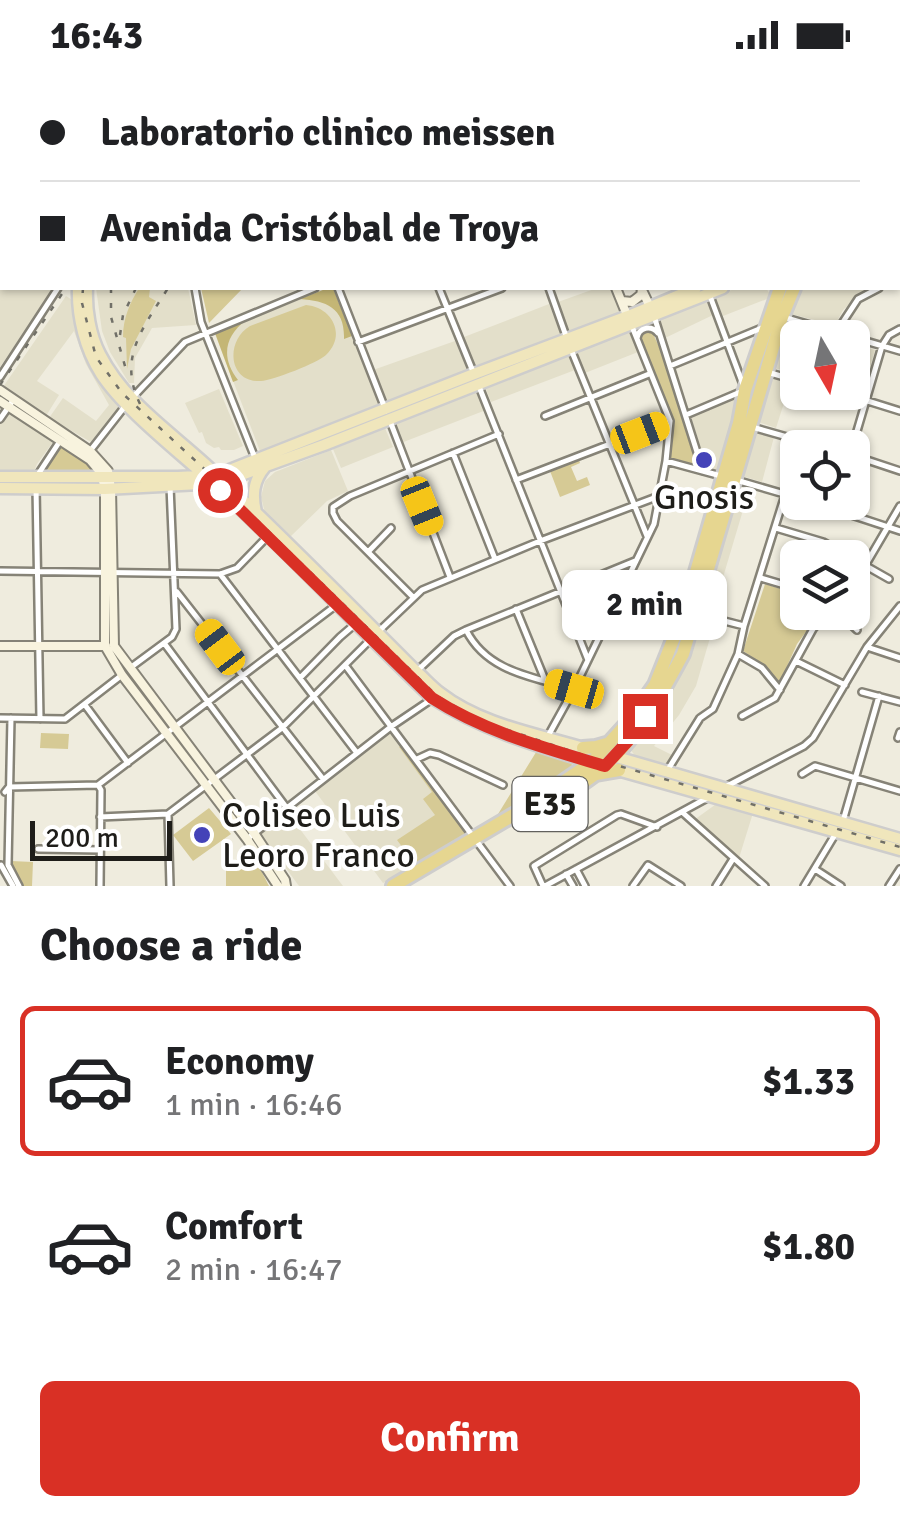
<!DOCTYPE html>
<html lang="en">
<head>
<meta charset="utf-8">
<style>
	:root { --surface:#fff; --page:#f2f2f2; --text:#202124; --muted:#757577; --line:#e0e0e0; --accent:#d93025 }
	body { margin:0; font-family:Signika,sans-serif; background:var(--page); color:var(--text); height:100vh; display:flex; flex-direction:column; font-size:38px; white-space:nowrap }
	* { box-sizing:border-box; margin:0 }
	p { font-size:32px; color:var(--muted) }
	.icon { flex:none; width:55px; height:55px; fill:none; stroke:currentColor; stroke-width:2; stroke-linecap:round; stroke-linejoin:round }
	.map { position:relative; height:816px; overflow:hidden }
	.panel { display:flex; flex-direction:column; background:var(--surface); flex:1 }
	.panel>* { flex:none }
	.top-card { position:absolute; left:0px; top:0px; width:900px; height:220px; box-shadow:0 2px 8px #0004; display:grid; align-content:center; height:220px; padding:0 40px; background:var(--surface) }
	.needle { width:65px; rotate:171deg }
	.tools { position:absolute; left:780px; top:250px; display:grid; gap:20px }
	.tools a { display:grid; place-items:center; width:90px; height:90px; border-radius:15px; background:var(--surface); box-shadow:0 2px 8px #0004; font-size:50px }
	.scale { position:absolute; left:30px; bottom:25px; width:142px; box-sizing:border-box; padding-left:10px; border:5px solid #1e1d19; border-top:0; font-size:28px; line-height:35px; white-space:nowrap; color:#1e1d19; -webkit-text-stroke:8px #fff; paint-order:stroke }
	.end { position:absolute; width:45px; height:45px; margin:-22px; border:12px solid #d93025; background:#fff; box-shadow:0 0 0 5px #fff }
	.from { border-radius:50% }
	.bubble { position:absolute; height:70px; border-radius:15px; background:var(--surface); box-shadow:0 2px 8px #0004; font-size:32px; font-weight:800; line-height:70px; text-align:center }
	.car { position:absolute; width:30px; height:60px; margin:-30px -15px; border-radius:12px; box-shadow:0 0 8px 2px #0007; background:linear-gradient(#f5c518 24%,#345 0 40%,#f5c518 0 76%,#345 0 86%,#f5c518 0) }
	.top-card b { display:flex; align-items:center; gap:35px; height:95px; font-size:38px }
	.top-card b+b { border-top:2px solid var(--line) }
	.top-card i { width:25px; height:25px; background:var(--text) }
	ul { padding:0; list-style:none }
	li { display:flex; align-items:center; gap:30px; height:150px; margin:0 20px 15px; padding:0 20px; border:5px solid transparent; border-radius:15px }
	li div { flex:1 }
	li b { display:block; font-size:38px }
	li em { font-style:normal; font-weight:800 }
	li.selected { border-color:var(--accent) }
	li>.icon { width:90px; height:90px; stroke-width:1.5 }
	h2 { padding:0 40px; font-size:45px; line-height:120px }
	.action { display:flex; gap:20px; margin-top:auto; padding:20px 40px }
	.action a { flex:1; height:115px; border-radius:15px; background:var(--accent); color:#fff; font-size:40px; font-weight:800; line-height:115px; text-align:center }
	.status { display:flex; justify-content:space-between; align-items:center; height:70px; padding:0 50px; background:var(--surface); direction:ltr }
	.status svg { height:28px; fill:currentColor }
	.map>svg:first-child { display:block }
	.built { fill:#e3dfca }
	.green { fill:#d6ca95 }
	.forest { fill:#c4b675 }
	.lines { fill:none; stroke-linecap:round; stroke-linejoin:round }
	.stream { stroke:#7a7042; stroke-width:2.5 }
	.street-casing { stroke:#868377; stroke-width:10 }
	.secondary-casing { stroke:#868377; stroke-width:12 }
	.primary-casing { stroke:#cecdcc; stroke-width:15 }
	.highway-casing { stroke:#cecdcc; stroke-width:18 }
	.street { stroke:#fff; stroke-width:5 }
	.secondary { stroke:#f8f3de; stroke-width:8 }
	.primary { stroke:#f0e6bc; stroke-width:10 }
	.highway { stroke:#e6d690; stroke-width:12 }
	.rail { stroke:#717068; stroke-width:2.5; stroke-dasharray:5 10; stroke-linecap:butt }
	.route { stroke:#d93025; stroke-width:12 }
	.poi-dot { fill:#4443b8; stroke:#fff; stroke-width:4 }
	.labels { text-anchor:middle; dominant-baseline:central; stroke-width:8; stroke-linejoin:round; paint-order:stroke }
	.shield { fill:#fff; stroke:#62615e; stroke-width:2.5 }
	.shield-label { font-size:32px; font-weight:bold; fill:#1e1d19 }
	.poi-label { font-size:35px; fill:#1e1d19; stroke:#fff }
</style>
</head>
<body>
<div class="status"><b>16:43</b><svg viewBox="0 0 49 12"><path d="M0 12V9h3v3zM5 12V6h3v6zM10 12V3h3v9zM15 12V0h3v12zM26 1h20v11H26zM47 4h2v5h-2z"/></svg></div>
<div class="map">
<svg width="900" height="816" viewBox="0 0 900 816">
	<rect width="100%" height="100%" fill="#efecde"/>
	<path class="built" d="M0 202H2V218H55L0 297Z
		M96 218H188L196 255 152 258 135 288 134 313H129L110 282 102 261Z
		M328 218H333L379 334 260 381 215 264Z
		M597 218H612L622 242 569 263 558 232Z
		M737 218H766L772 227 723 246 715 226Z
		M801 218H867L843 240 835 255 787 243Z
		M66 226 74 231 121 334 91 372 49 348 63 328 96 351 109 335 86 294 74 261 37 311 59 325 46 346 3 317Z
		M707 228 713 245 665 268 659 249Z
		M549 234 561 265 476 299 464 267Z
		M786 253 835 267 798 268 797 304 774 298Z
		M628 260 638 282 585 303 575 281Z
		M455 271 468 301 387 333 373 300Z
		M852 273 875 280 863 322 853 320Z
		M568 284 575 300 491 332 485 317Z
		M769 307 790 314 776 358 755 351Z
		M219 319 243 376 234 380H221L219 377 214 378 206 373 202 362 199 363 185 333Z
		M477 319 486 340 401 373 393 353Z
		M742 324 720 403 707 398 691 347Z
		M8 341 53 372 37 394 32 406H0V353Z
		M385 358 393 377 341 398 333 379Z
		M754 362 774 367 762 412 742 406Z
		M331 380 348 421 327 431 289 468 265 443 261 427 265 411 275 402Z
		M738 417 749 420 713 541 702 538Z
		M696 548 714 554 696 616 679 645 654 676 674 686 667 697 637 689 631 680 685 593Z
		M391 663 468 764 383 813 315 721Z
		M719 732 753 743 739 788 694 750Z
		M287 742 343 816H299L260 763Z"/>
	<path class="green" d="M139 218H150L149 227 156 231 131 279 127 299 126 268 123 267C123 248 130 233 139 218Z
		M201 218H243L209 253Z
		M306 235C332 237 347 265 326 285 318 293 273 310 261 311 228 313 225 271 250 256Z
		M651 259 660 279 699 396 668 388 672 352 640 267 641 261Z
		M60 373 88 391 100 405 40 404Z
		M579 390 580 393 571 397 577 411 587 407 590 415 560 427 550 401Z
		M619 500 622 503 589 570H584L566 522Z
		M765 514 797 524 798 542 820 543 797 574 780 612 763 594 743 581Z
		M41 663 69 664 68 679 40 678Z
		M401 676 468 764 404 801 401 798 412 790 397 770 435 745 423 729 432 722 399 677Z
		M538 679 570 689 573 698 542 721 495 749Z
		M209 738 231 764 193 791 173 765Z
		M250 779 269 816H226V798Z
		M11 791 33 792 32 816H21Z"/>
	<path class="forest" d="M328 218H333L352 266 344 269C345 238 327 231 300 229Z
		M246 250C224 267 221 288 238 310L233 312 215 263Z"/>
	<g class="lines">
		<path class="stream" d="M541 0 542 2"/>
		<g class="street-casing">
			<path id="street" d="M618 0 619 2
				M711 0 712 2
				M755 0 756 2
				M16 2V0
				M53 2V0
				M0 31H2
				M0 79H2
				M0 140H2
				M0 199H2
				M898 209 900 208
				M195 218 201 252 255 388
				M338 218 386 341
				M439 218 474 304
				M549 218 566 266
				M654 246 703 401
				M783 247 900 281
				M837 261 858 229 879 218
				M637 268C639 257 651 255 658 263
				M358 272 502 218
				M570 277 647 466
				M670 296 764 257
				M767 302 798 311
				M0 307 58 218
				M478 314 588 590
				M820 322 822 333
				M839 322 900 341
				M133 327 185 272 315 218
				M686 345 745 320 707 218
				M545 346 649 304
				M0 349 14 329
				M390 351 450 507
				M752 357 826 378
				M852 378 882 276 889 265 900 259
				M90 381 126 335
				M453 383 495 489
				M852 385 900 401
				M666 391 721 406
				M37 406 60 371
				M516 410 670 351
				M736 410 798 428
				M36 417 40 649
				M812 432 900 461
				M776 458 823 472 852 488
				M368 482 391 458
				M852 488 889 509
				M0 501 220 504 237 498 268 466
				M220 504 357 683
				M761 508 798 519
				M624 517 650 530 682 539
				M852 518 900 436
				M177 522 323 709
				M413 527 337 451 333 443V437L350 426 499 364
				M516 539 545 610
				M838 542 857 560
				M697 544 744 556
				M466 560C487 602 533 607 574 619
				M379 561 422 520 540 471 659 426
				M164 573 286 737
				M867 577 900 588
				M738 584 762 598 780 620
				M796 591 845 615
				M345 595 510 816
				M130 598 172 567 176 559 170 416
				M419 599 454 566 466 560 635 491
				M300 608 340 567 354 555
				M862 622 900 632
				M85 635 128 693
				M742 646 775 628 813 559 828 542
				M0 648 65 649 122 605
				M11 648 8 795 19 816
				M548 666 574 619 654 454 666 391 670 351 631 254
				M898 668 900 662
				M417 689 430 683 439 685 503 715
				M667 701 700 648 713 639 738 584 744 556 785 425
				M802 704 815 696 900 721
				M98 715 101 720 100 816
				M727 716 804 676 813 668 867 577 900 536
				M5 722 9 717 98 715 339 533
				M682 742 765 816
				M168 744 170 816
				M100 747 168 744 282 658 371 569
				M843 751 879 626
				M247 769 392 656 432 629
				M38 779 100 780
				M1 795 13 816
				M576 799 585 816
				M815 799 841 816
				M566 804 573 816
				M543 816 534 796 617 745 621 744 657 757
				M545 816 709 727
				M633 816 648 795 681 816
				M716 816 733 789
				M804 816 836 763
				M889 816 900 799"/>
		</g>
		<g class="secondary-casing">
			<path id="secondary" d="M532 0 533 2
				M549 0 550 2
				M641 2 648 0
				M663 2 670 0
				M791 2 792 0
				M803 2 804 0
				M616 218 629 250
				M641 218 652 241
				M622 231 632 232 641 225 642 220
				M0 320 90 381 108 401 111 418 114 576 254 763 285 810 286 816
				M0 331 90 390 101 403 105 419V576L122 605 247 769 278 816
				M0 576H106"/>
		</g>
		<g class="primary-casing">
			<path id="primary" d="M74 0 77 2
				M88 0 91 2
				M187 2 188 0
				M200 2 201 0
				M78 218C77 247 85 279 101 304 123 338 174 378 204 405 283 476 355 555 432 628 482 660 537 676 593 693
				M87 218C86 239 90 265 100 284 125 334 177 366 216 404 284 468 350 535 416 601 424 608 431 616 440 623 481 655 538 664 587 679
				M0 407H178L217 405 474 304 628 246 696 218
				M0 418 105 419 219 413 324 375 723 218
				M256 442C252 425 253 411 265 397
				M613 686 900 769
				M614 699 900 780"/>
		</g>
		<g class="highway-casing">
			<path id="highway" d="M898 135 900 134
				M898 149 900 148
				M583 678 596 677 610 673
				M596 704 619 700
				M519 751C545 737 570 723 594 705 633 675 660 627 683 584L782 247 794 218
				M393 816 527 737 592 692 631 649 655 615 685 540 739 353 745 320 780 218"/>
		</g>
		<use href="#street" class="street"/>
		<use href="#secondary" class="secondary"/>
		<use href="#primary" class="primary"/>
		<use href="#highway" class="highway"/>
		<path class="rail" d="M209 2 211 0
			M83 218 82 233 96 287 122 323 212 406 437 626 472 646 496 656 595 689 900 777
			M111 218V247L127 303
			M120 265 123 245 136 218
			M0 315 66 218
			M140 334C117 287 144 257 168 218"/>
	</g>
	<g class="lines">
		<path class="route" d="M220 420 432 628C485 662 545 678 605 696L628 671 645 646"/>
	</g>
	<g class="poi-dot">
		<circle cx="704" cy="390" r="10"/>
		<circle cx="202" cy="765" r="10"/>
	</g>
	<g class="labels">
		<rect class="shield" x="512.5" y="707" width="75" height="54" rx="8"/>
		<g class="shield-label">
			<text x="550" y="734">E35</text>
		</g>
		<g class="poi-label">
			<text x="704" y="427">Gnosis</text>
			<text x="222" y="745" text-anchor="start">Coliseo Luis<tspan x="222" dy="40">Leoro Franco</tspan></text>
		</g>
	</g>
</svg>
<div class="tools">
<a><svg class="needle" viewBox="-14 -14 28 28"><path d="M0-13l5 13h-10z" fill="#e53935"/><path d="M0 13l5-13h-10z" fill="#757577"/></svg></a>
<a><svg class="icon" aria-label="locate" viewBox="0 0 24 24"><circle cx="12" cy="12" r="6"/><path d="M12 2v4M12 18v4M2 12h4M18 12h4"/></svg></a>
<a><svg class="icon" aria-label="layers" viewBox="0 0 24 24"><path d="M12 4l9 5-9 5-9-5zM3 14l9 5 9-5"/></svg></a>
</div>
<div class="scale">200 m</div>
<i class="end from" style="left:220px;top:420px"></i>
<i class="end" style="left:645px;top:646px"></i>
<div class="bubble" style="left:562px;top:500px;width:165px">2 min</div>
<i class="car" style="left:640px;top:363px;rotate:69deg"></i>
<i class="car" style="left:422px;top:436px;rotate:158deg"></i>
<i class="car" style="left:220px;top:577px;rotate:323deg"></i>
<i class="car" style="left:574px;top:619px;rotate:286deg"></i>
<div class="top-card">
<b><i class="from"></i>Laboratorio clinico meissen</b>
<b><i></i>Avenida Cristóbal de Troya</b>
</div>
</div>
<section class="panel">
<h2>Choose a ride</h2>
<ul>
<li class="selected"><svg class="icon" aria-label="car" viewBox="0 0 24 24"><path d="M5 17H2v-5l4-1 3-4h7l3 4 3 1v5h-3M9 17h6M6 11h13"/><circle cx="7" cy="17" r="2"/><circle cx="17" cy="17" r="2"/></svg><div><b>Economy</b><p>1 min · 16:46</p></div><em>$1.33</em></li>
<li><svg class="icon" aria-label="car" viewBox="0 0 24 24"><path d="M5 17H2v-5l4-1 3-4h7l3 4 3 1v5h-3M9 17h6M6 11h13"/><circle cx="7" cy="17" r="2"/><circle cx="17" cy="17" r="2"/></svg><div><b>Comfort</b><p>2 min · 16:47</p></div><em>$1.80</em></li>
</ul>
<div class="action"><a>Confirm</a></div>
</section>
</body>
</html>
